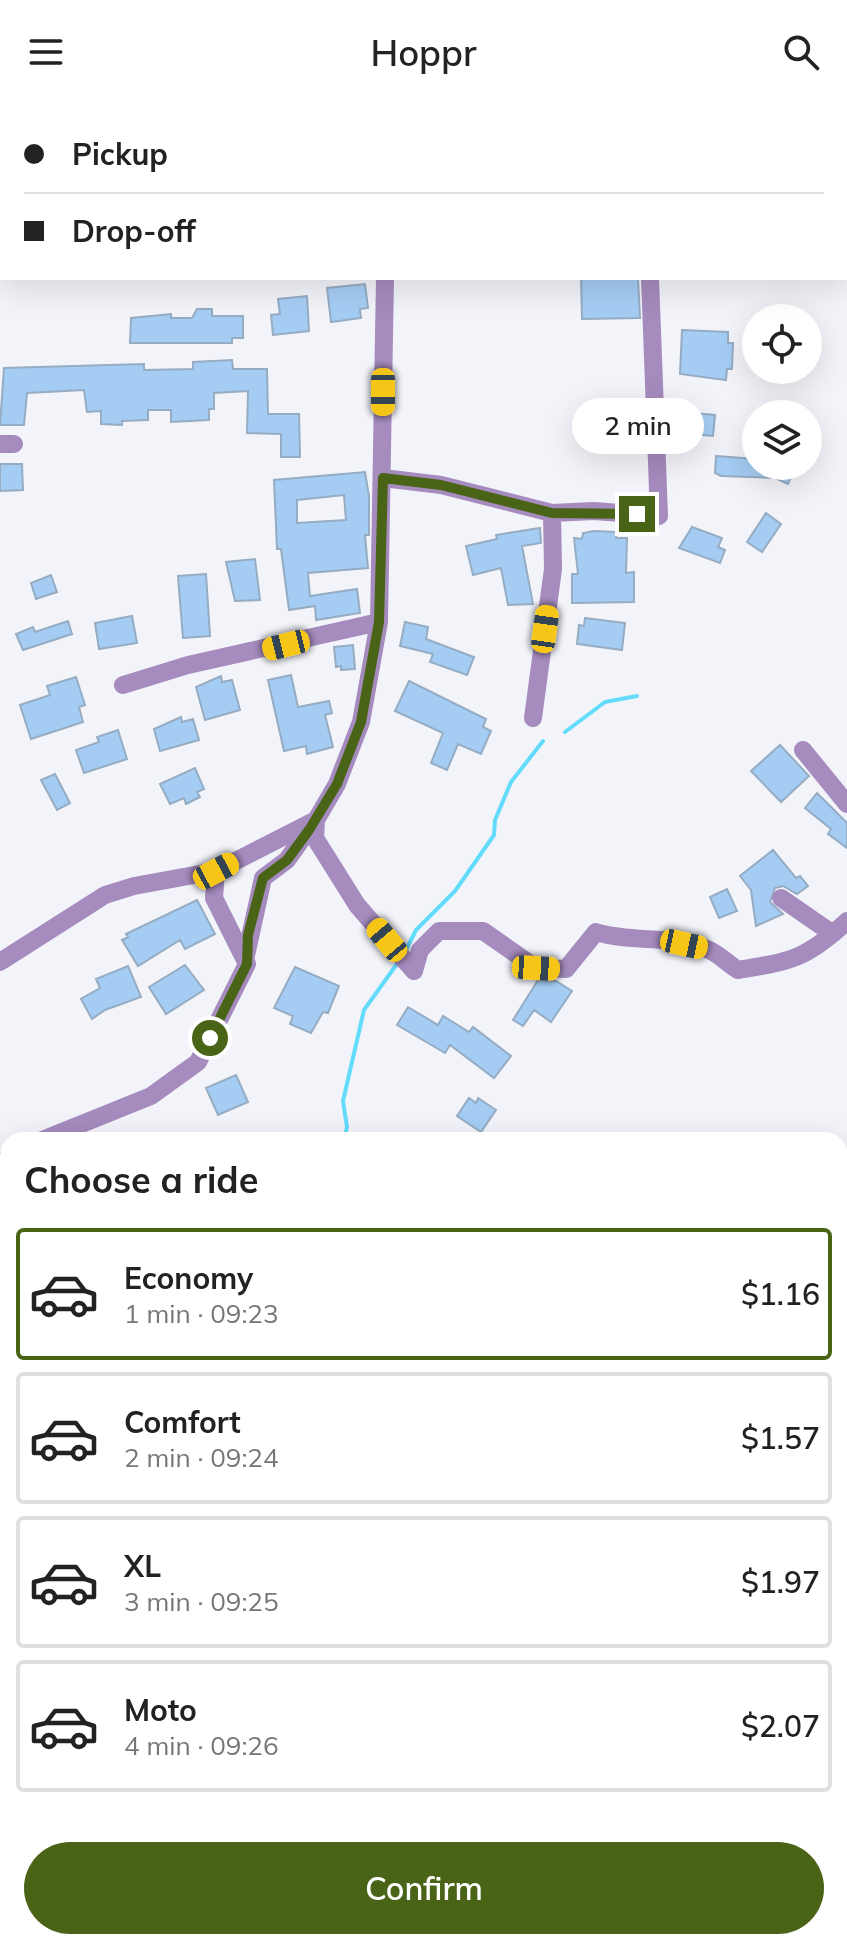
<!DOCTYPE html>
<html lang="en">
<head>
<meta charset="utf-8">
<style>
	:root { --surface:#fff; --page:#f2f2f2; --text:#222; --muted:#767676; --line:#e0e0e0; --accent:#496416 }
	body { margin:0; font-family:Mulish,sans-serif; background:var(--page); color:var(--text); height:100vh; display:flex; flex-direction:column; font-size:30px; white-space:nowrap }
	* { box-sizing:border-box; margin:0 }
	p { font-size:26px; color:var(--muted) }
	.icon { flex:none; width:44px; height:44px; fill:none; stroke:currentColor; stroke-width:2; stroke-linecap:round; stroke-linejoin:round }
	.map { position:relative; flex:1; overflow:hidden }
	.side { position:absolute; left:0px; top:1028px; width:848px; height:818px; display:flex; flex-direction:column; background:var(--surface); border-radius:24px 24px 0 0; box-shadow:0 8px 32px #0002 }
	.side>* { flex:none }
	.banner { position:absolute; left:0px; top:0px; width:848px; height:176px; box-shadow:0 8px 32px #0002; display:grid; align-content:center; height:176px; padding:0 24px; background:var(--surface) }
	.controls { position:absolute; left:742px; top:200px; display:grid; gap:16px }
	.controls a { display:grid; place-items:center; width:80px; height:80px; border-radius:50%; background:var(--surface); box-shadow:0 8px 32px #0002; font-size:40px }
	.end { position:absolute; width:36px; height:36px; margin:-18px; border:10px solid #496416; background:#fff; box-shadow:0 0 0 4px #fff }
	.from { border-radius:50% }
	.bubble { position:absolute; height:56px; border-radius:28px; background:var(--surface); box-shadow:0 8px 32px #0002; font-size:26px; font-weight:600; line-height:56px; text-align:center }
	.car { position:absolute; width:24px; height:48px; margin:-24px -12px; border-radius:10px; box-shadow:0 0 6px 2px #0007; background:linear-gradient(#f5c518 24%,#345 0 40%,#f5c518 0 76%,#345 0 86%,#f5c518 0) }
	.banner b { display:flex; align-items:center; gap:28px; height:76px; font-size:30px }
	.banner b+b { border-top:2px solid var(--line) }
	.banner i { width:20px; height:20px; background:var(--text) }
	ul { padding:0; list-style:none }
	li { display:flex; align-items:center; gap:24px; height:132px; margin:0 16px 12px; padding:0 8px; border:4px solid var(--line); border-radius:8px }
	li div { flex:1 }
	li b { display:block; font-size:30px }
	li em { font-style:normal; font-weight:600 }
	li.current { border-color:var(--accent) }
	li>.icon { width:72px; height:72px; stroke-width:1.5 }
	h2 { padding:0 24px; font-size:36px; line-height:96px }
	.button { display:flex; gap:16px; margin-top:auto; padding:16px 24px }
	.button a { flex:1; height:92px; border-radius:48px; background:var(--accent); color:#fff; font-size:32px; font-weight:600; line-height:92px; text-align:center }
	header { display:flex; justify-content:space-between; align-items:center; height:104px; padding:0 24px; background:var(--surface); font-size:36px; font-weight:600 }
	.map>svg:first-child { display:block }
	.built { fill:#e4e7fe }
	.forest { fill:#e597ce }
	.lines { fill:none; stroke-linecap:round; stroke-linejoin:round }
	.stream { stroke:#63dcfc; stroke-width:4 }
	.building { fill:#a5cdf4; stroke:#95acc3; stroke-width:2; fill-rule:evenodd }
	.minor { stroke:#a58bbe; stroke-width:18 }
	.major { stroke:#642e8a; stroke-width:20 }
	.route { stroke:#496416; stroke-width:10 }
</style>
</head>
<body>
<header><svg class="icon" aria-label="menu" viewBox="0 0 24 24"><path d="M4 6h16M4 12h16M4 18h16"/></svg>Hoppr<svg class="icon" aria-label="search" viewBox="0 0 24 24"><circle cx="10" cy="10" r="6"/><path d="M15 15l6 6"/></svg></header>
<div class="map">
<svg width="847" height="1845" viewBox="0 0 847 1845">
	<rect width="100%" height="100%" fill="#f3f4fa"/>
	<path class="built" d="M840 1503 847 1514V1632L840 1635Z"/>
	<path class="forest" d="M8 1306V1838H88L83 1845H0V1311Z"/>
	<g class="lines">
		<path class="stream" d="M565 628 605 598 637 592
			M406 846 416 826 455 787 494 731 495 716 511 678 543 637
			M344 1036 347 1023 343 997 364 906 399 857"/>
	</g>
	<path class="building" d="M581 174H638L640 214 582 215Z
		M365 180 368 204 360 205 361 214 331 218 327 184Z
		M307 192 309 227 273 231 271 211 280 210 278 195Z
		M197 205H212V212H243V234H232V239H130L131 214 171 210V214H192Z
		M682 226 728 228V239H733L732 265H727L726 276 680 270Z
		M232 256 233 265H267L268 310H299L300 353H281V330L247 329 248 287 214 289V305H209V316L171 318V306H148V316L122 317V321L101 320V307L87 308 84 286 27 289 24 321H0L4 264 144 260V266L193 265V258Z
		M670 307 715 311 713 332 668 328Z
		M716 352 756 355V362H796L788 380 775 374 721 372 715 369Z
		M0 360H22L23 386 0 387Z
		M365 368 369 392V431H365L368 464 308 469 310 492 357 485 360 509 316 516 315 502 289 506 281 445H277L274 376ZM344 391 346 416 297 419V396Z
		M766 409 781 420 762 448 747 438Z
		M692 423 722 434 718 443 725 446 720 459 679 444Z
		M540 424 541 439 522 442 533 500 508 501 501 464 473 471 466 442 497 435 496 431Z
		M594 427 616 428V434H627L626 469 634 468V498L572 499V470H578L574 434 582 435 583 429Z
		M255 455 260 496 235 497 226 458Z
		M206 470 210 532 183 534 178 472Z
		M51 471 57 488 36 495 31 479Z
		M132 512 137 539 99 545 95 519Z
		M585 514 625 519 622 546 577 540 579 521 584 522Z
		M68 517 72 530 23 546 16 530 33 523 35 528Z
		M405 518 428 523 426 535 474 553 467 571 430 558 433 550 400 542Z
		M353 541 355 565 341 566V562L336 563 334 543Z
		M291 571 298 603 329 597 332 609 325 611 333 643 307 650 306 642 284 647 268 576Z
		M221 572 222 578 232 576 240 606 205 616 196 583Z
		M76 573 85 601 79 603 83 618 31 635 20 601 50 591 47 582Z
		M409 577 486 615 483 623 491 627 481 650 458 640 447 666 431 659 443 629 395 607Z
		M181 613 182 618 193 615 199 636 160 647 154 625Z
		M118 626 127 655 84 669 76 646 99 638 97 633Z
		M780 641 809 672 781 698 751 667Z
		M195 664 204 685 197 688 200 693 186 700 184 694 170 700 160 680Z
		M55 670 70 699 57 706 41 676Z
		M817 689 847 719V744L828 730 831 725 805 704Z
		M773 746 796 774 800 772 808 782 797 790 783 782 775 784 770 798 783 810 756 822 751 786 740 772Z
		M727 785 737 807 719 814 710 793Z
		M197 796 215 830 185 845 180 836 138 862 122 836 128 833 126 830Z
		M185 861 204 886 166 910 149 883Z
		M128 862 141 893 105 906 92 915 81 895 100 884 96 875Z
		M295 863 339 882 328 909 323 908 311 929 290 920 293 912 274 904Z
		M538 876 556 877 572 887 551 918 534 906 523 922 513 916Z
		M408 903 438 921 443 912 469 928 473 923 511 952 494 974 450 941 445 949 397 921Z
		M236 971 248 998 218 1011 206 984Z
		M469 994 476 999 478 994 496 1006 481 1028 457 1012Z"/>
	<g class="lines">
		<path class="minor" d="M38 0V2
			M165 2V0
			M0 340H14
			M383 374 441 381 552 409
			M123 581 188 561 379 518
			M533 614 553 465 552 409 594 407 659 412 650 174
			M803 646 847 700
			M316 716 315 734 357 801 414 867
			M781 794 833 830
			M245 856 263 774 287 756 314 718
			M0 858 105 791 134 782 216 767
			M414 867 420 846 439 827H483L536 864 566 865 596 828C632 839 672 831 707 845 718 849 728 860 738 866 792 857 806 855 847 817
			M42 1036 151 992 198 958 247 860 214 794 216 767 316 716 337 680 361 618 379 518 385 174
			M0 1058 8 1054
			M840 1368 847 1371
			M840 1697 847 1714
			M615 1838 620 1845
			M442 1845 446 1838"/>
		<path class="major" d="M0 55H2
			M846 80H847"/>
	</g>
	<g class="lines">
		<path class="route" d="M210 934 247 860 248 831 263 774 287 756 309 726 337 680 361 618 379 518 383 374 441 381 552 409 637 410"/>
	</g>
</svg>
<div class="controls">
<a><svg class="icon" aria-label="locate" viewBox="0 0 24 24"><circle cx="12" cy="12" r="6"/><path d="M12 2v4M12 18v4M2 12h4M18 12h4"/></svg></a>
<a><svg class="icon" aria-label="layers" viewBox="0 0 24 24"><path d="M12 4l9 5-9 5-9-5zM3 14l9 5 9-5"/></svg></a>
</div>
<i class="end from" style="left:210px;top:934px"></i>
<i class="end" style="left:637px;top:410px"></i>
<div class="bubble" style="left:572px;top:294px;width:132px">2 min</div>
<i class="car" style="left:383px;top:288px;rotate:180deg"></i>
<i class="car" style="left:545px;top:525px;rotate:8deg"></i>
<i class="car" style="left:286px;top:541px;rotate:256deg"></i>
<i class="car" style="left:216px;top:767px;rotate:62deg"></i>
<i class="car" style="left:387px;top:836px;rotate:320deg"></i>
<i class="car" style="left:684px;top:840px;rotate:102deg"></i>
<i class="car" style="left:536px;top:864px;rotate:93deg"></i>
<div class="banner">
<b><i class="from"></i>Pickup</b>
<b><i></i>Drop-off</b>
</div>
<section class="side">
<h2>Choose a ride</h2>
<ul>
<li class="current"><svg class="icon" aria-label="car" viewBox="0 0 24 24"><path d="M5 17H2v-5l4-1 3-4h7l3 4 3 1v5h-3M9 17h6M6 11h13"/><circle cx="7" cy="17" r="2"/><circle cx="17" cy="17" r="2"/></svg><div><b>Economy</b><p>1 min · 09:23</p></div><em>$1.16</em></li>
<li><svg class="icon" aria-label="car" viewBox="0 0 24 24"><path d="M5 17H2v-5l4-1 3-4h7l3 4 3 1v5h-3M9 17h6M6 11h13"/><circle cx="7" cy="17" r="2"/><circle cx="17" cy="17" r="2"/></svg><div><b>Comfort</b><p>2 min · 09:24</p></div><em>$1.57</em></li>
<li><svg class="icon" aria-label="car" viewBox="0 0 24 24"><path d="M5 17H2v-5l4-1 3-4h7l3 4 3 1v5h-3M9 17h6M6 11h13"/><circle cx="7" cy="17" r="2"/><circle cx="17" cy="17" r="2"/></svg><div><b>XL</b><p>3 min · 09:25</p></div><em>$1.97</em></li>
<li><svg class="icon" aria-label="car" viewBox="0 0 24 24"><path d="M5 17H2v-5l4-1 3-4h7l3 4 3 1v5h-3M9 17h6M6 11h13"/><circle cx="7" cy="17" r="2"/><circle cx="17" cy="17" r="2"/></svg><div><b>Moto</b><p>4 min · 09:26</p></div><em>$2.07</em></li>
</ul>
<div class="button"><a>Confirm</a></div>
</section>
</div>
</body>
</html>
